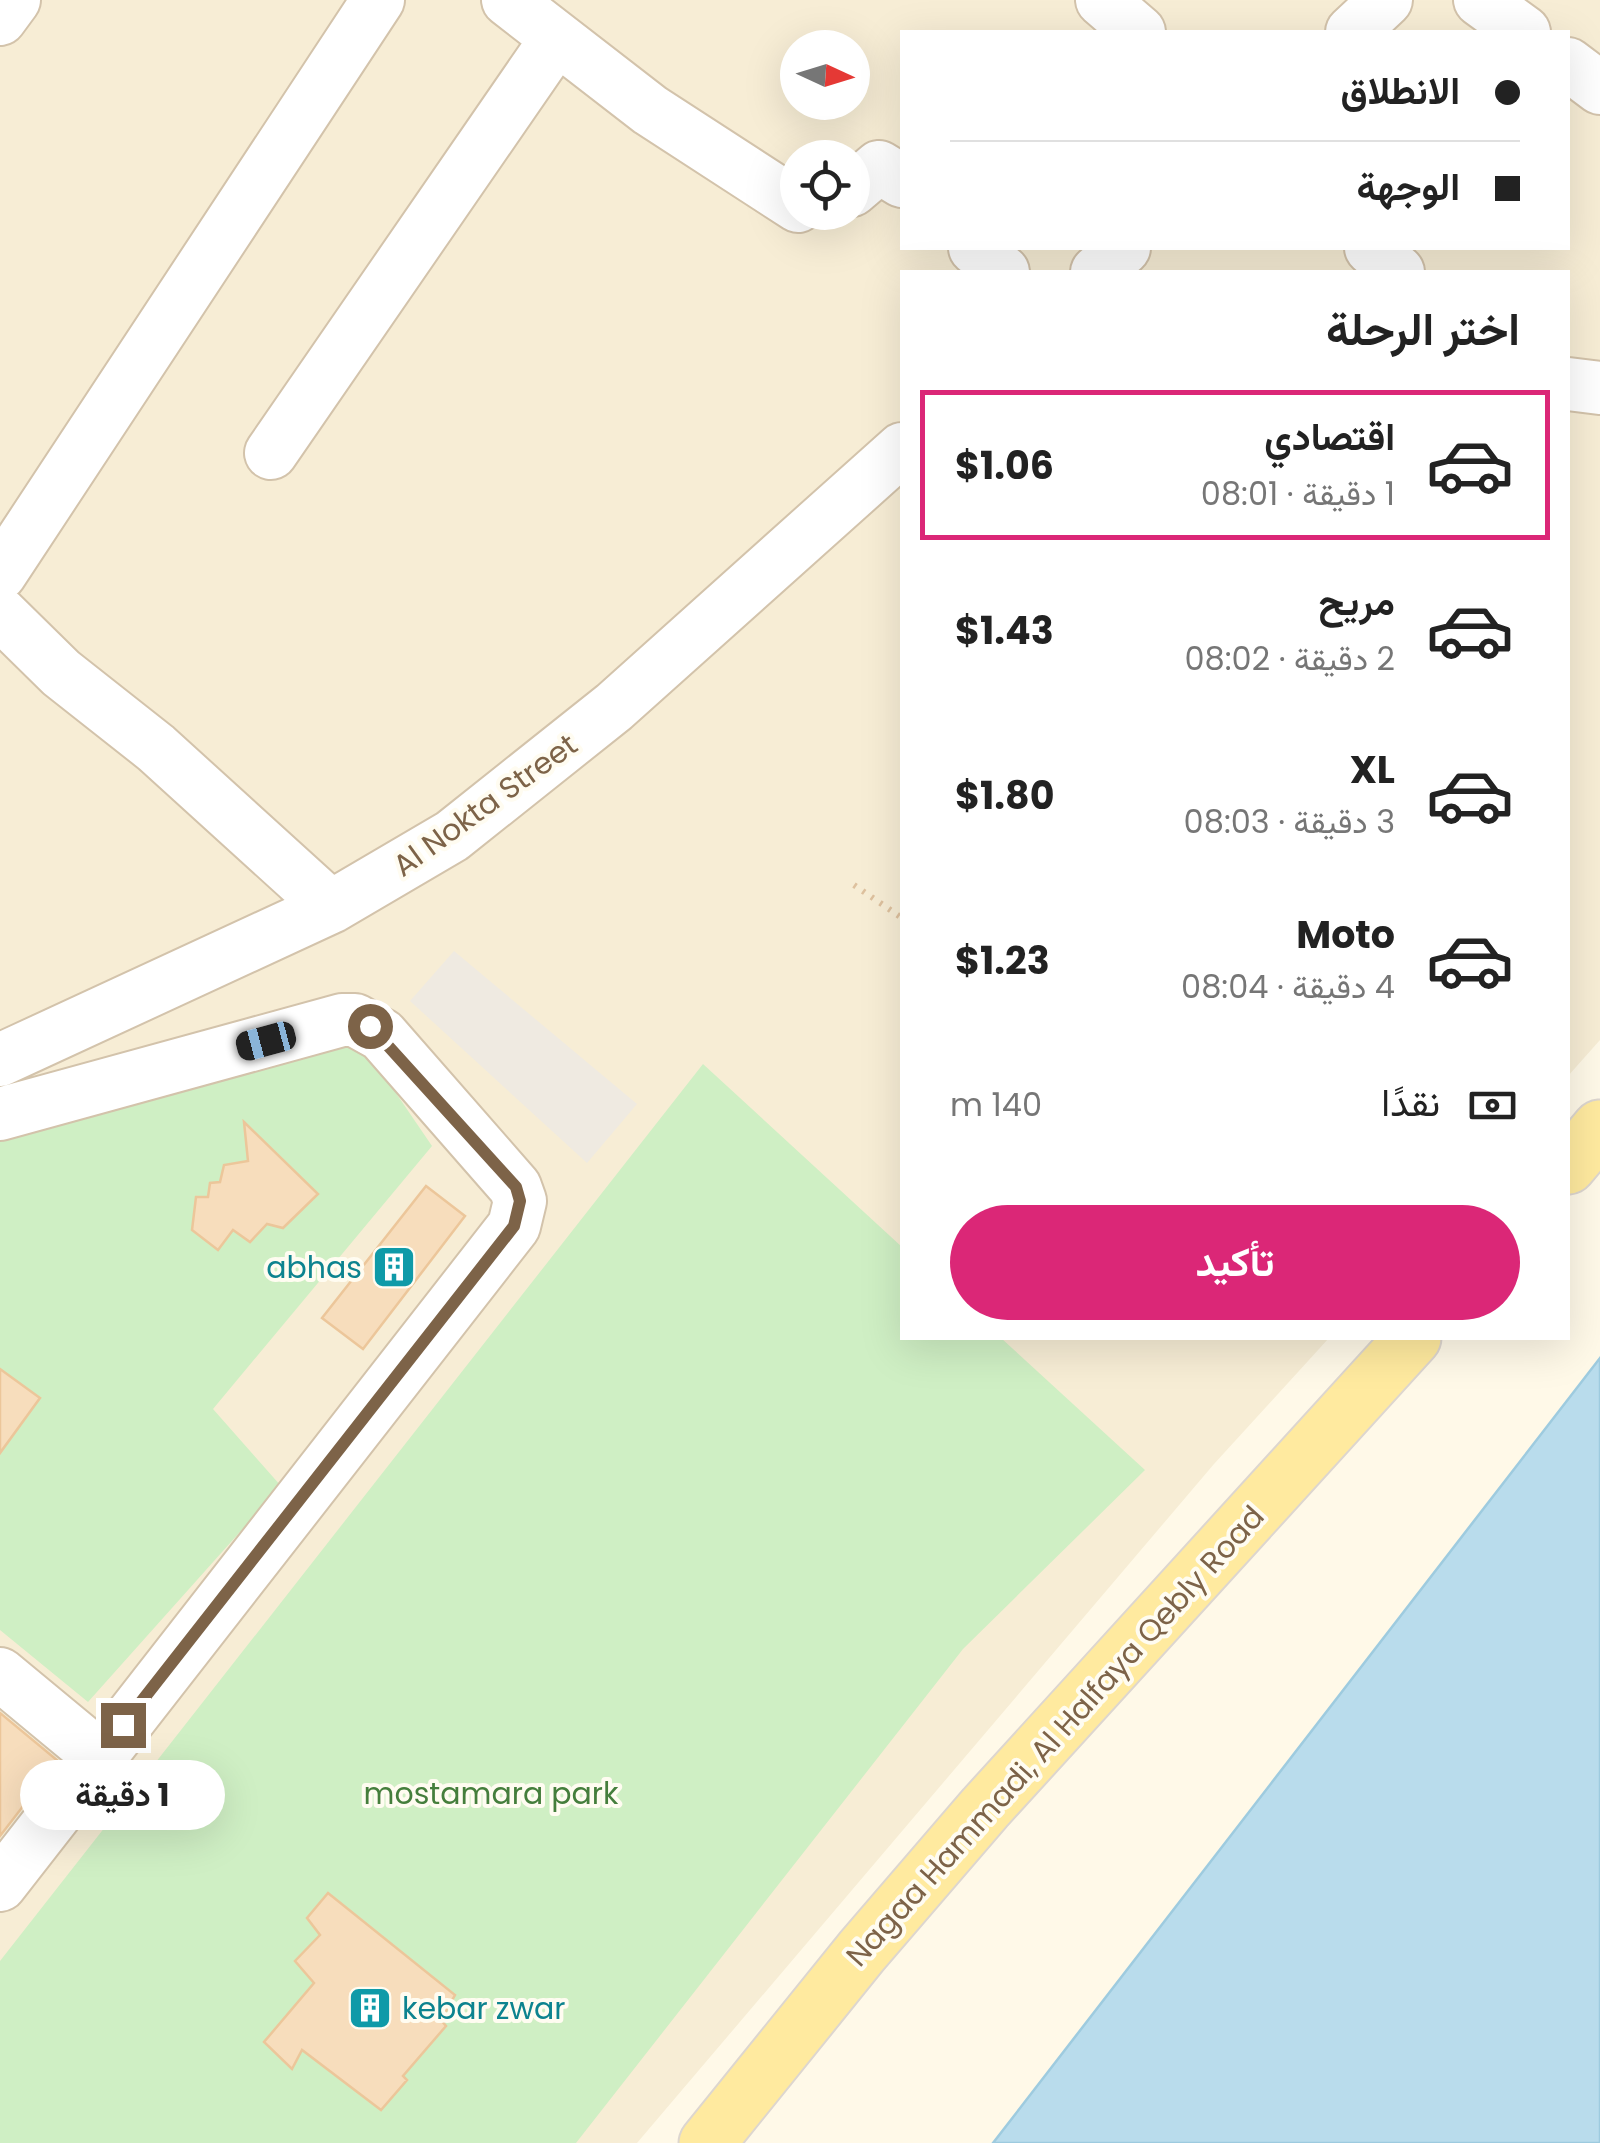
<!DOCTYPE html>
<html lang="ar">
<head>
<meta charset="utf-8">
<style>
	:root { --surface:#fff; --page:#f6f6f6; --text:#222; --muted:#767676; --line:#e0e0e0; --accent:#db2777 }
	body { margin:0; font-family:Poppins,Vazirmatn,sans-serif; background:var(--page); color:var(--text); direction:rtl; height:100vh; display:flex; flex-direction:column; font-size:38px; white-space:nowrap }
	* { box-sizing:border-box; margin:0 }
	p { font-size:32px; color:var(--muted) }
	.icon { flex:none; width:55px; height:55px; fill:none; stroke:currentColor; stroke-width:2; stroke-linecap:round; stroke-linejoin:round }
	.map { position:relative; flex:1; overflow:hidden; direction:ltr }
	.drawer { position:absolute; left:900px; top:270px; width:670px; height:1070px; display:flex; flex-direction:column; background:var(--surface); border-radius:0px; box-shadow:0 10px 40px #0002; direction:rtl }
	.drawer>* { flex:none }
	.hud { position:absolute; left:900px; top:30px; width:670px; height:220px; border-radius:0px; box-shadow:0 10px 40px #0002; direction:rtl; display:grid; align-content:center; height:220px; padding:0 50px; background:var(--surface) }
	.needle { width:65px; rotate:94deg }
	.tools { position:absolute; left:780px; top:30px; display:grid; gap:20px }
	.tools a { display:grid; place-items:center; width:90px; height:90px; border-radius:50%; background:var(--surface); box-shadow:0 10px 40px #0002; font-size:50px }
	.end { position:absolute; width:45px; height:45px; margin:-22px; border:12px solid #7d6348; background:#fff; box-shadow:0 0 0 5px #fff }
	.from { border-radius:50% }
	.bubble { position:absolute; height:70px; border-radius:35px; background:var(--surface); box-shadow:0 10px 40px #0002; font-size:32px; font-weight:700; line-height:70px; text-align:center; direction:rtl }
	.car { position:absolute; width:30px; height:60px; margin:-30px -15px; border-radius:12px; box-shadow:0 0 8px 2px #0007; background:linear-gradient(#222 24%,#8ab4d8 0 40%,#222 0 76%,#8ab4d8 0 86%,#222 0) }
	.hud b { display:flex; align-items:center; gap:35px; height:95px; font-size:38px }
	.hud b+b { border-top:2px solid var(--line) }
	.hud i { width:25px; height:25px; background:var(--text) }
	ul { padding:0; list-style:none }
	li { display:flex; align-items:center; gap:30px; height:150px; margin:0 20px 15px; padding:0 30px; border:5px solid transparent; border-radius:0px }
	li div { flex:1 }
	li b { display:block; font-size:38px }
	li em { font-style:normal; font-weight:700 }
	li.active { border-color:var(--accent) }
	li>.icon { width:90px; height:90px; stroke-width:1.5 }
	h2 { padding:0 50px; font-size:45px; line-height:120px }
	.pay { display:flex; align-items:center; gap:25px; height:110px; padding:0 50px; font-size:38px }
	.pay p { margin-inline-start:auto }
	.button { display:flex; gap:20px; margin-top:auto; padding:20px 50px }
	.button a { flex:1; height:115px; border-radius:60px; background:var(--accent); color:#fff; font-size:40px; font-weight:700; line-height:115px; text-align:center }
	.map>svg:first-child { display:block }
	.residential { fill:#f7edd5; fill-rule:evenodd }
	.industrial { fill:#efeae1 }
	.green { fill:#cfefc4 }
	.water { fill:#b9dcec; stroke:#9ecbdf; stroke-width:2.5 }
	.building { fill:#f7ddbc; stroke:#ecc69a; stroke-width:2.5 }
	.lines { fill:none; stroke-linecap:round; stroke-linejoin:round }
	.minor-casing { stroke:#d3c3ab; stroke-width:56 }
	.major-casing { stroke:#ddd6cf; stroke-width:59 }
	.path { stroke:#dec19e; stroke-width:6; stroke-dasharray:2.5 8; stroke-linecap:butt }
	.minor { stroke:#fff; stroke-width:52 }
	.major { stroke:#ffea9f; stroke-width:55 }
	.route { stroke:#7d6348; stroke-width:12 }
	.labels { text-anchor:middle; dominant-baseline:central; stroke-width:8; stroke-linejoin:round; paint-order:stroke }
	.street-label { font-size:30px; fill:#7d6348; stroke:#fffcf1 }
	.culture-label { font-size:30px; fill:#0d838f; stroke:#fffcf1; text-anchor:end }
	.park-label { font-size:30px; fill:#457e3c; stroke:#fffcf1 }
</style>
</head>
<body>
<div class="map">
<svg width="1600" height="2143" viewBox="0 0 1600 2143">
	<rect width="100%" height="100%" fill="#fff9e8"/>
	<path class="residential" d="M0 0H1600V1040L1568 1076V272H902V1338H1329L1214 1464 637 2143H0ZM902 32H1568V248H902ZM798 48H852V102H798ZM798 158H852V212H798Z"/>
	<path class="industrial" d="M454 951 637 1104 587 1163 410 1001Z"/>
	<path class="green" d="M353 1030 432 1146 213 1409 281 1486 88 1702 0 1630V1136Z
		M703 1064 902 1247V1338H1001L1145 1470 963 1649 576 2143H0V1961Z"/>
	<path class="water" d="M1600 1358V2143H993Z"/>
	<path class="building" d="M244 1122 318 1194 283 1228 267 1224 250 1242 233 1230 218 1250 192 1230 196 1197H208L210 1183 220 1182 224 1165 248 1161Z
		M426 1186 465 1216 363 1349 322 1318Z
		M0 1369 40 1398 0 1453Z
		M0 1713 58 1761 0 1836Z
		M328 1893 455 1995 441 2020 446 2026 403 2076 407 2080 381 2110 302 2050 292 2069 264 2042 314 1983 295 1961 320 1935 307 1918Z"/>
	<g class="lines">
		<g class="minor-casing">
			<path id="minor" d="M508 0 650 110 798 206
				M1102 0 1139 32
				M1480 0 1524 32
				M0 19 14 0
				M1352 32 1386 0
				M1568 64 1600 88
				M852 190 879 167 902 181
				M975 248 1003 272
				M1371 248 1398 272
				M1097 272 1124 248
				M1568 384 1600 388
				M271 453 557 38
				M0 574 378 0
				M0 613 61 673 156 748 331 907
				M0 1060 331 907 452 836 614 707 902 449
				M0 1114 342 1020H355L382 1035 515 1187 520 1201 514 1226 0 1885
				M0 1674 99 1756"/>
		</g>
		<g class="major-casing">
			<path id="major" d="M1568 1166 1600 1128
				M707 2143 862 1951 985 1808 1413 1338"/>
		</g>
		<path class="path" d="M854 885 902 918"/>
		<use href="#minor" class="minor"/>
		<use href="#major" class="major"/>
	</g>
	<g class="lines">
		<path class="route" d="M123 1725 514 1226 520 1201 516 1187 370 1026"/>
	</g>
	<defs>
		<g id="building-square" transform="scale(2.25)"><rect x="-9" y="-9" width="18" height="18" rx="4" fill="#0f9aa8" stroke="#fffcf1"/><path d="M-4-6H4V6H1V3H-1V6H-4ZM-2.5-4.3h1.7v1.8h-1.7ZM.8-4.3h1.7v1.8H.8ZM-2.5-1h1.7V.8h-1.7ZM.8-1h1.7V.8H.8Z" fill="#fff"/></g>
	</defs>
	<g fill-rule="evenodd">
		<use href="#building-square" x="394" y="1267"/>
		<use href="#building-square" x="370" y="2008"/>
	</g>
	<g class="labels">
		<g class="street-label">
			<text transform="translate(485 805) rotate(-36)">Al Nokta Street</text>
			<text transform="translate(1055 1736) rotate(-48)">Nagaa Hammadi, Al Halfaya Qebly Road</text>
		</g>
		<g class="culture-label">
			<text x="362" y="1267">abhas</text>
			<text x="402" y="2008" text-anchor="start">kebar zwar</text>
		</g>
		<g class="park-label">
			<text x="491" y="1793">mostamara park</text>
		</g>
	</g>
</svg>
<div class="tools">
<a><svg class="needle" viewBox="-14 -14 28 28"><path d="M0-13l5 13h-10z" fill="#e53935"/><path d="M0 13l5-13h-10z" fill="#767676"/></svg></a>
<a><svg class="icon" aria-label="locate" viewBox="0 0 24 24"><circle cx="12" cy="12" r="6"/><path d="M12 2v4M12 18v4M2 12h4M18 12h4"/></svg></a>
</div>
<i class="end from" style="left:370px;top:1026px"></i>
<i class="end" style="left:123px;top:1725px"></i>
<div class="bubble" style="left:20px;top:1760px;width:205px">1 دقيقة</div>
<i class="car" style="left:266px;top:1041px;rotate:255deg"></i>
<div class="hud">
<b><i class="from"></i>الانطلاق</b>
<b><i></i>الوجهة</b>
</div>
<section class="drawer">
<h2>اختر الرحلة</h2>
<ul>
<li class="active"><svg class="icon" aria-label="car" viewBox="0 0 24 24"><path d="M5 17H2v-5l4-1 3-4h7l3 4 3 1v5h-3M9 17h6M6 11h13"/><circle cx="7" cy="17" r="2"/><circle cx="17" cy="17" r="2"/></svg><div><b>اقتصادي</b><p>1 دقيقة · 08:01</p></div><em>$1.06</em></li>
<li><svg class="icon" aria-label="car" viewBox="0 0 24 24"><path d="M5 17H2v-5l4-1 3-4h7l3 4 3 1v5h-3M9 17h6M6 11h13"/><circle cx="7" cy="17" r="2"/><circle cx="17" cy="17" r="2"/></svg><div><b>مريح</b><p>2 دقيقة · 08:02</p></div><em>$1.43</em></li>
<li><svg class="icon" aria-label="car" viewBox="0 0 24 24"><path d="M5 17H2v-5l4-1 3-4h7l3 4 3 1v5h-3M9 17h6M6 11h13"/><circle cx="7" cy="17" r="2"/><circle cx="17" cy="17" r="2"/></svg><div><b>XL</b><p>3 دقيقة · 08:03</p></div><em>$1.80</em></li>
<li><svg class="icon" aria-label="car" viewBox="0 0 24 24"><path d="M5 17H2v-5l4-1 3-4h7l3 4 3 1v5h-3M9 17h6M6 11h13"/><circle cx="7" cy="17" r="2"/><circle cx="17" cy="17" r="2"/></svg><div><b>Moto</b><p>4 دقيقة · 08:04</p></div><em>$1.23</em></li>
</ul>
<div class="pay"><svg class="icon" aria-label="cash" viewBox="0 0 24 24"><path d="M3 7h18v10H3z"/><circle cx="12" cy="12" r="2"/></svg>نقدًا<p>140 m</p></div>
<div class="button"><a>تأكيد</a></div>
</section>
</div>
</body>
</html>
